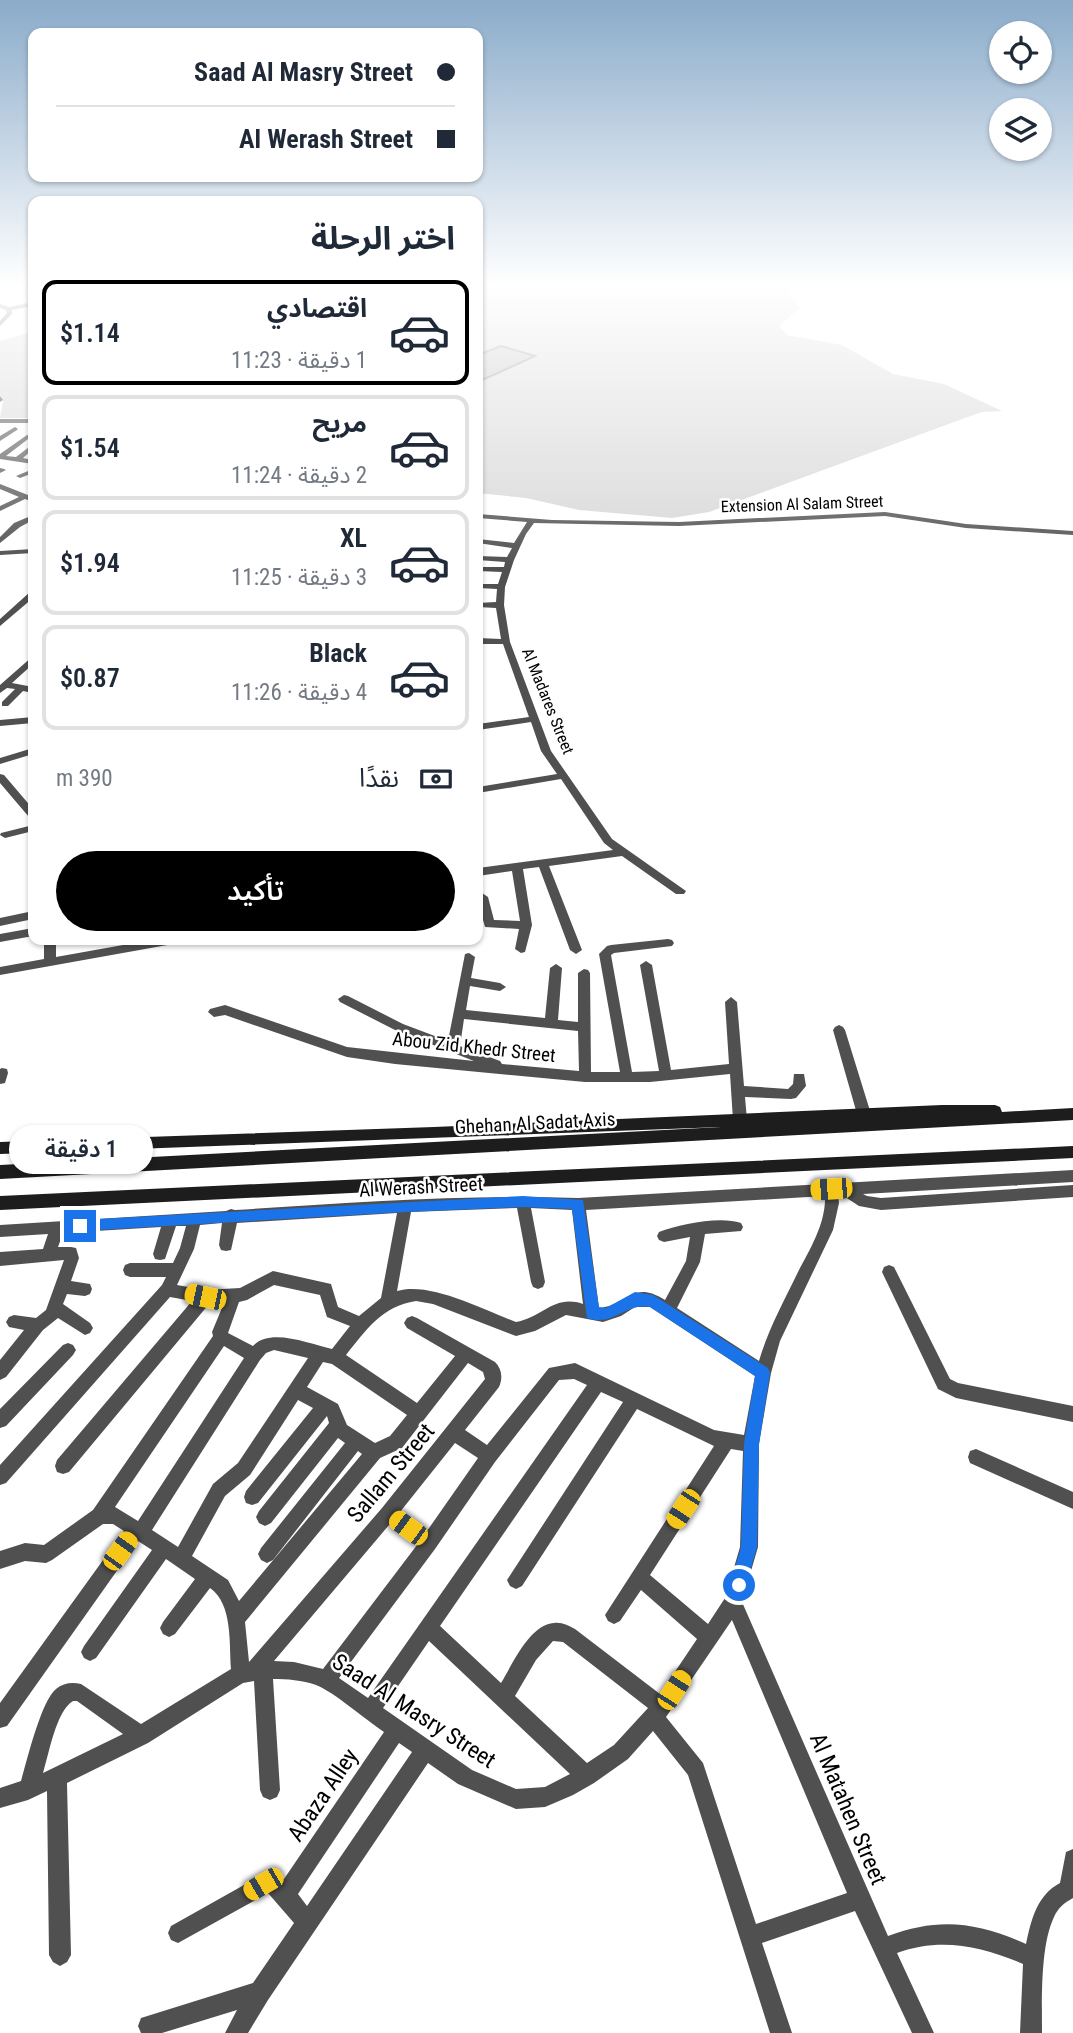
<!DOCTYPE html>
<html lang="ar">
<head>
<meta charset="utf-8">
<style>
	:root { --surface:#fff; --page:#f6f6f7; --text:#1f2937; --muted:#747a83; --line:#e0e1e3; --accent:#000 }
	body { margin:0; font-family:"Roboto Condensed","Noto Sans Arabic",sans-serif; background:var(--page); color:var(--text); direction:rtl; height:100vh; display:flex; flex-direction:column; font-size:26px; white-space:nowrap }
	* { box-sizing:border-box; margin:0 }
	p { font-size:23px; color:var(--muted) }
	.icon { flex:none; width:38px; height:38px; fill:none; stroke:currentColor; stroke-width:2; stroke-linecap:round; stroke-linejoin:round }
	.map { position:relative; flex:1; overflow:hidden; direction:ltr }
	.panel { position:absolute; left:28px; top:196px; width:455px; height:749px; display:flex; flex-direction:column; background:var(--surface); border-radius:14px; box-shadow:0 2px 5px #0004; direction:rtl }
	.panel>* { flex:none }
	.hud { position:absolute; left:28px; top:28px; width:455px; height:154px; border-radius:14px; box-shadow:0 2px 5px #0004; direction:rtl; display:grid; align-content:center; height:154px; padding:0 28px; background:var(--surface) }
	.buttons { position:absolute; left:989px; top:21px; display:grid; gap:14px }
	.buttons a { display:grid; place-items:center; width:63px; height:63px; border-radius:50%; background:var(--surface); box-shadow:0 2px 5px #0004; font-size:35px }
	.end { position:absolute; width:32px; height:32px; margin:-16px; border:9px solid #1a73e8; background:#fff; box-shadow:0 0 0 4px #fff }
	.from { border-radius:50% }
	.bubble { position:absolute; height:49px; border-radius:24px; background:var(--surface); box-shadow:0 2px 5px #0004; font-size:23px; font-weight:600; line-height:49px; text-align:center; direction:rtl }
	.car { position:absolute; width:21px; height:42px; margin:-21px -10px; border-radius:9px; box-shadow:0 0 5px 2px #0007; background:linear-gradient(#f5c518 24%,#345 0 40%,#f5c518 0 76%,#345 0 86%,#f5c518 0) }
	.hud b { display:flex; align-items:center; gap:24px; height:66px; font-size:26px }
	.hud b+b { border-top:2px solid var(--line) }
	.hud i { width:18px; height:18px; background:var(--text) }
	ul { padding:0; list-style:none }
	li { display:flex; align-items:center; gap:21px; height:105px; margin:0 14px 10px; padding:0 14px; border:4px solid var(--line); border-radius:14px }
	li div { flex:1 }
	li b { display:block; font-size:26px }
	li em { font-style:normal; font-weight:600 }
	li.selected { border-color:var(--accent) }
	li>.icon { width:63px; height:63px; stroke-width:1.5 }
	h2 { padding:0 28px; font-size:32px; line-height:84px }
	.pay { display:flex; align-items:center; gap:18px; height:77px; padding:0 28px; font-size:26px }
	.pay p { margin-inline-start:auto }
	.cta { display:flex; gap:14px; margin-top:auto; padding:14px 28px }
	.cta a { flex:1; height:80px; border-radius:42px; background:var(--accent); color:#fff; font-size:28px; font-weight:600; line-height:80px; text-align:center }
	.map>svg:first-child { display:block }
	.green { fill:#d7d7d7 }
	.building { fill:#c0c0c0; stroke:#949494; stroke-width:2 }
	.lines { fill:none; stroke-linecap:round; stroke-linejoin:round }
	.street { fill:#505050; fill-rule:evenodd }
	.secondary { fill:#1d1d1d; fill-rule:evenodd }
	.route { fill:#1a73e8 }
	.labels { text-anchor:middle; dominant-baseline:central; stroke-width:5; stroke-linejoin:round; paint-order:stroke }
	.far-street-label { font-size:16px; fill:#000; stroke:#fff }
	.street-label { font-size:19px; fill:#000; stroke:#fff }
	.near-street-label { font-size:23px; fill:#000; stroke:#fff }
</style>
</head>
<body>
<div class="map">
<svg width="1073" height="2033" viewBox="0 0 1073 2033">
	<rect width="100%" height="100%" fill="#fff"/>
	<path class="green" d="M478 285H789V293L800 308 779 326 787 335 842 345 893 374 944 384 1002 411 982 412 965 418 709 512 672 518 579 510 526 498 478 493Z
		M33 331V418H0L3 401 0 395V341Z"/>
	<path class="building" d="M501 346 535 356 478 382V355Z"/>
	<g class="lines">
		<path class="street" d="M33 302V306L12 310V314L0 326V321L7 313 6 310 0 308V304L9 307Z
			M0 396 3 400 0 402Z
			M0 419H33V423H0Z
			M15 427 18 429 17 430 0 441V436Z
			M27 435 32 436 6 456 16 457 33 444V449L23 458 33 460V464L0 459V454Z
			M0 468 4 469 6 470 0 473Z
			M33 469V473L20 478 16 476Z
			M0 484 33 497V502L25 499 0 511V506L19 497 0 489Z
			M885 512 966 524 1073 531V535L966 528 885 516 679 526 534 523 526 534 514 560 505 587 504 605 510 642 551 751 612 839 686 891 684 894H676L622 856 549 866 582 950 576 954 570 950 539 867 523 869 532 925 525 952 521 953 515 949 519 929 485 927 478 902V895L482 893 488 897 494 920 520 921 512 871 478 876V868L613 850 604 843 561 779 478 793V787L557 774 541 751 531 722 478 730V724L529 717 503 644H478V638L501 639 496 608 478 607V603L496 602 497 589 478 588V584H498L502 572 478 571V567H504L505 562 478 560V556L507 557 512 548 478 543V539L514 543 527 522 478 518V514L552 520 679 522Z
			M33 515V520L20 527 0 543V537L14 523Z
			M33 549V553L0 555V551Z
			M30 592H33V598L0 626V619Z
			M33 656V664L12 683 33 687V693L23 691 8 706H2V702L15 689 7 688 0 693V685Z
			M33 717V723L0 726V720Z
			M33 748V754L0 764V758Z
			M0 774 4 775 33 809V818L29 817 0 783Z
			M33 825V831L5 838 0 835 1 833Z
			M33 911V919L0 926V918Z
			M33 928V936L0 942V934Z
			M668 939 672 940 674 943 672 946 614 953 611 955 632 1072 659 1071 640 965 646 961 652 965 671 1070 729 1064 725 1002 731 997 737 1002 744 1086 788 1089 793 1084 794 1074H804L806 1086 796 1098 791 1099 745 1097 747 1120 745 1124 740 1125 735 1124 733 1120 730 1074 650 1082H585L395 1064 347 1057 225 1015 214 1017 208 1012 210 1009 225 1005 347 1047 474 1061 395 1030 340 1002 338 999 344 995 348 996 403 1024 448 1041 465 954 469 953 475 957 471 978 500 983 506 987 500 991 470 986 466 1010 545 1018 550 968 556 964 562 968 558 1020 578 1022V973L584 969 588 970 590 973 591 1072H620L599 954 607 946 611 945ZM464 1019 578 1031 579 1071 502 1064 500 1061 460 1046Z
			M44 940H56V957L151 940H179L173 944 0 975V967L44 959Z
			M839 1025 843 1027 845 1030 871 1114 869 1118 864 1119 859 1118 857 1114 833 1030 835 1027Z
			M2 1068 7 1069 8 1073 5 1083 0 1084V1069Z
			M1073 1170V1182L863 1194 867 1196 881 1198 1073 1185V1197L881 1210 859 1206 842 1195H838L839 1203 833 1230 780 1341 771 1373 759 1444 758 1547 742 1602 888 1936C939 1917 977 1922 1026 1944 1031 1920 1037 1895 1060 1883L1066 1852 1073 1849V1898C1064 1903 1058 1908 1054 1917 1040 1946 1042 2001 1042 2033H1020L1023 1964C982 1946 940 1937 897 1953L934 2033H912L855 1911 762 1943 792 2033H770L688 1775 653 1731 628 1759 594 1783 573 1795 545 1807 516 1809 458 1784 428 1763 268 2000 248 2033H225L237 2010 162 2033H141L138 2026 141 2018 253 1983 294 1923 268 1893 178 1943 171 1940 168 1933 171 1926 267 1872 284 1879 384 1732C366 1720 334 1692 316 1685 302 1680 287 1679 273 1679L280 1790 277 1797 270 1800 263 1797 260 1790 254 1681 243 1683 148 1743 67 1783 71 1955 67 1962 60 1966 53 1962 49 1955 47 1791 28 1800 0 1808V1788L21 1781C27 1761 41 1701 56 1689 63 1683 72 1682 81 1684L141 1724 231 1669C229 1644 233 1604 210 1588L175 1634 169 1637 163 1634 160 1628 163 1622 195 1579 166 1559 96 1658 90 1661 84 1658 81 1652 84 1646 152 1550 138 1541 7 1726 0 1728V1703L124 1531 113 1524H103L52 1560 46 1563 25 1561 0 1569V1551L25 1543 44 1545 93 1510 213 1336 212 1332 224 1303 209 1304 69 1472 63 1474 57 1472 55 1466 57 1460 192 1301 170 1297 6 1483 0 1485V1465L162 1285 166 1277H130L125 1275 123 1270 125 1265 130 1263H173L180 1248 186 1226H176L165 1259 160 1260 155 1259 153 1254 161 1227 63 1233 58 1247H71L76 1248 79 1258 71 1281 90 1284 92 1289 90 1294 85 1296 67 1294 63 1304 90 1323 93 1328 90 1333 85 1335 58 1318 43 1330 6 1377 0 1380V1360L24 1330 9 1327 6 1322 9 1317 14 1315 36 1318 46 1310 64 1260 0 1266V1252L43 1249 48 1234 0 1237V1225L226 1211 231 1209 235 1210C349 1203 464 1194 578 1198ZM825 1196C826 1223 810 1249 798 1272 784 1301 768 1330 759 1361L677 1308 700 1262 705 1234 741 1231 743 1227 741 1223C720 1216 680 1224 659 1232L657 1236 659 1240 664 1242 690 1237 686 1261 665 1300C632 1279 627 1306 599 1308L586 1210ZM517 1208 531 1282 533 1287 538 1289 543 1287 545 1282 531 1208 572 1210 583 1304C554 1294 542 1318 516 1322 484 1310 430 1281 397 1291L411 1212ZM397 1213 381 1298 359 1316 338 1307 331 1284 273 1271 240 1288 205 1290 177 1285 194 1249 200 1225 222 1223 219 1245 221 1250 226 1251 231 1250 237 1223ZM274 1285 320 1295 327 1317 350 1326 332 1349C310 1344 270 1327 253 1346L228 1333 239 1302 247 1300ZM416 1301 433 1304 516 1336 535 1331 566 1315 603 1322 621 1316 635 1307H650L755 1376 744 1435 714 1430 575 1363 549 1368 487 1445 465 1430 499 1387C503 1378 502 1369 495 1362L417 1318 412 1316 407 1318 404 1323 407 1328 455 1356 417 1403 346 1355C366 1330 382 1306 416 1301ZM224 1346 244 1358 138 1521 115 1507ZM274 1350 308 1358 238 1463 213 1484 178 1547 152 1530 260 1360 266 1353ZM323 1362 332 1364 407 1415 390 1436 375 1443 347 1425 338 1404 307 1387ZM468 1363 483 1372 485 1379 382 1508 249 1662 245 1622 380 1458 402 1448ZM574 1379 587 1385 368 1698 339 1678 435 1549 495 1462 559 1380ZM601 1392 623 1402 507 1580 510 1586 516 1589 522 1586 637 1409 714 1446 605 1615 608 1621 614 1624 620 1621 641 1590 697 1639 660 1694 575 1629C569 1626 562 1622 554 1623 530 1624 512 1665 501 1683L440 1626ZM298 1400 313 1408 246 1491 244 1497 246 1503 252 1505 258 1503 327 1416 329 1423 259 1511 256 1517 259 1523 265 1526 271 1523 338 1438 345 1443 261 1548 258 1554 261 1560 267 1563 273 1560 358 1451 362 1454 239 1601 228 1580 192 1556 225 1496 250 1475ZM455 1443 478 1458 427 1531 400 1512ZM731 1449 743 1451 740 1547 725 1598 708 1624 650 1575ZM389 1525 417 1545 323 1669 294 1662 274 1661ZM732 1620 847 1893 756 1924 703 1763 666 1717ZM429 1641 570 1774 545 1787 516 1789 472 1770 383 1708ZM553 1641 563 1642 648 1708 614 1745 587 1763 515 1696 536 1660ZM73 1701H77L123 1734 43 1773C49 1754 56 1711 73 1701ZM399 1743 412 1752 307 1906 298 1894Z
			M889 1265 894 1267 950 1379 958 1383 1073 1406V1422L956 1398 938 1389 882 1272 884 1267Z
			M68 1343 73 1345 76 1350 73 1355 6 1426 0 1428V1409L63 1345Z
			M976 1449 1073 1492V1509L970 1463 968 1457 970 1451Z"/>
		<path class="secondary" d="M942 1105H995L1000 1107 1002 1112 1073 1108V1120L0 1179V1165L721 1127 0 1154V1142L434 1127Z
			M1073 1146V1158L0 1210V1196Z"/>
	</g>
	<linearGradient id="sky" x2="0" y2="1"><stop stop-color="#8aabca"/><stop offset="0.5" stop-color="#fff"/><stop offset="1" stop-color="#fff" stop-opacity="0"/></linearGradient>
	<rect width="1073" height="569" fill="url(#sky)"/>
	<path class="route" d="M523 1196 583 1200 599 1307 606 1308 635 1292 653 1295 768 1368 770 1373 759 1444 757 1547 744 1591 739 1593 733 1591 730 1585 741 1547 744 1444 755 1376 650 1307C624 1303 614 1327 587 1318L572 1209 523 1207 405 1212 80 1231 74 1226 80 1220Z"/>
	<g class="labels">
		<g class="far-street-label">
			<text transform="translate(802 504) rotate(-2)">Extension Al Salam Street</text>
			<text transform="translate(548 701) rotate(68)">Al Madares Street</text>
		</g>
		<g class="street-label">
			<text transform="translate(474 1047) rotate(6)">Abou Zid Khedr Street</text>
			<text transform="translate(535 1123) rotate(-3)">Ghehan Al Sadat Axis</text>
			<text transform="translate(421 1187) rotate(-3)">Al Werash Street</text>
		</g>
		<g class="near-street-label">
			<text transform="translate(391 1473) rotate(-50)">Sallam Street</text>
			<text transform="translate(414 1711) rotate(33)">Saad Al Masry Street</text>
			<text transform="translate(323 1795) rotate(-56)">Abaza Alley</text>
			<text transform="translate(848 1809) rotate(67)">Al Matahen Street</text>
		</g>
	</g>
</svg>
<div class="buttons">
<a><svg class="icon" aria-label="locate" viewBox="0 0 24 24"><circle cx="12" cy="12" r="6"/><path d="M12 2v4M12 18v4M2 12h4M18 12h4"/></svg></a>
<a><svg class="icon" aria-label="layers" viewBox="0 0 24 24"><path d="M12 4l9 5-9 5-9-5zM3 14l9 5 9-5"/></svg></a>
</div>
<i class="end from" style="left:739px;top:1585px"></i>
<i class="end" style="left:80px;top:1226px"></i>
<div class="bubble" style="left:9px;top:1125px;width:144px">1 دقيقة</div>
<i class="car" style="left:831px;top:1189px;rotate:266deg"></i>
<i class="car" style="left:205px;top:1297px;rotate:282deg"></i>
<i class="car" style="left:683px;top:1509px;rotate:213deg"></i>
<i class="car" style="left:408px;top:1528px;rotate:306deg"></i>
<i class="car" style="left:120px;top:1551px;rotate:36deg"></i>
<i class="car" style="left:674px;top:1690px;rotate:33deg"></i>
<i class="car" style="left:263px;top:1884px;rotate:240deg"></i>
<div class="hud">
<b><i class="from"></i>Saad Al Masry Street</b>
<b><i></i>Al Werash Street</b>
</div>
<section class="panel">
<h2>اختر الرحلة</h2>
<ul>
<li class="selected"><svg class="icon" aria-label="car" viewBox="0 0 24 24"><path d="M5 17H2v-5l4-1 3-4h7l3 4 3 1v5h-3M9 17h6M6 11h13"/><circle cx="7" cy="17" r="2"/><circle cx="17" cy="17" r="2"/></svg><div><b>اقتصادي</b><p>1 دقيقة · 11:23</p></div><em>$1.14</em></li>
<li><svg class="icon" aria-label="car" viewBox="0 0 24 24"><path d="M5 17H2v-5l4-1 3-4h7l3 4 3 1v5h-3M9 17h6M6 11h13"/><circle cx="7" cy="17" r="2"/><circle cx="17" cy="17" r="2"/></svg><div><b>مريح</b><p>2 دقيقة · 11:24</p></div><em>$1.54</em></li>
<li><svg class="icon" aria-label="car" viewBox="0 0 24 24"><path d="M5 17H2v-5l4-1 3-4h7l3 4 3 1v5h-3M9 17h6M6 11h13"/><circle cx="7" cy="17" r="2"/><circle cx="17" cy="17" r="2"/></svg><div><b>XL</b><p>3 دقيقة · 11:25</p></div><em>$1.94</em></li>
<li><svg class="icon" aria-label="car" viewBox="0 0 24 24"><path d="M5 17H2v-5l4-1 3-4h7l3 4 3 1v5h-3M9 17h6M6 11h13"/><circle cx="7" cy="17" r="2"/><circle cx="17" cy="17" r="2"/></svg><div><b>Black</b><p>4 دقيقة · 11:26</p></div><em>$0.87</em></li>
</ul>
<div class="pay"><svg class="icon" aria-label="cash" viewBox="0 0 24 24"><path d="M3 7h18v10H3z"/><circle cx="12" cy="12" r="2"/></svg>نقدًا<p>390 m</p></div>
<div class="cta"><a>تأكيد</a></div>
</section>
</div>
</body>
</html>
